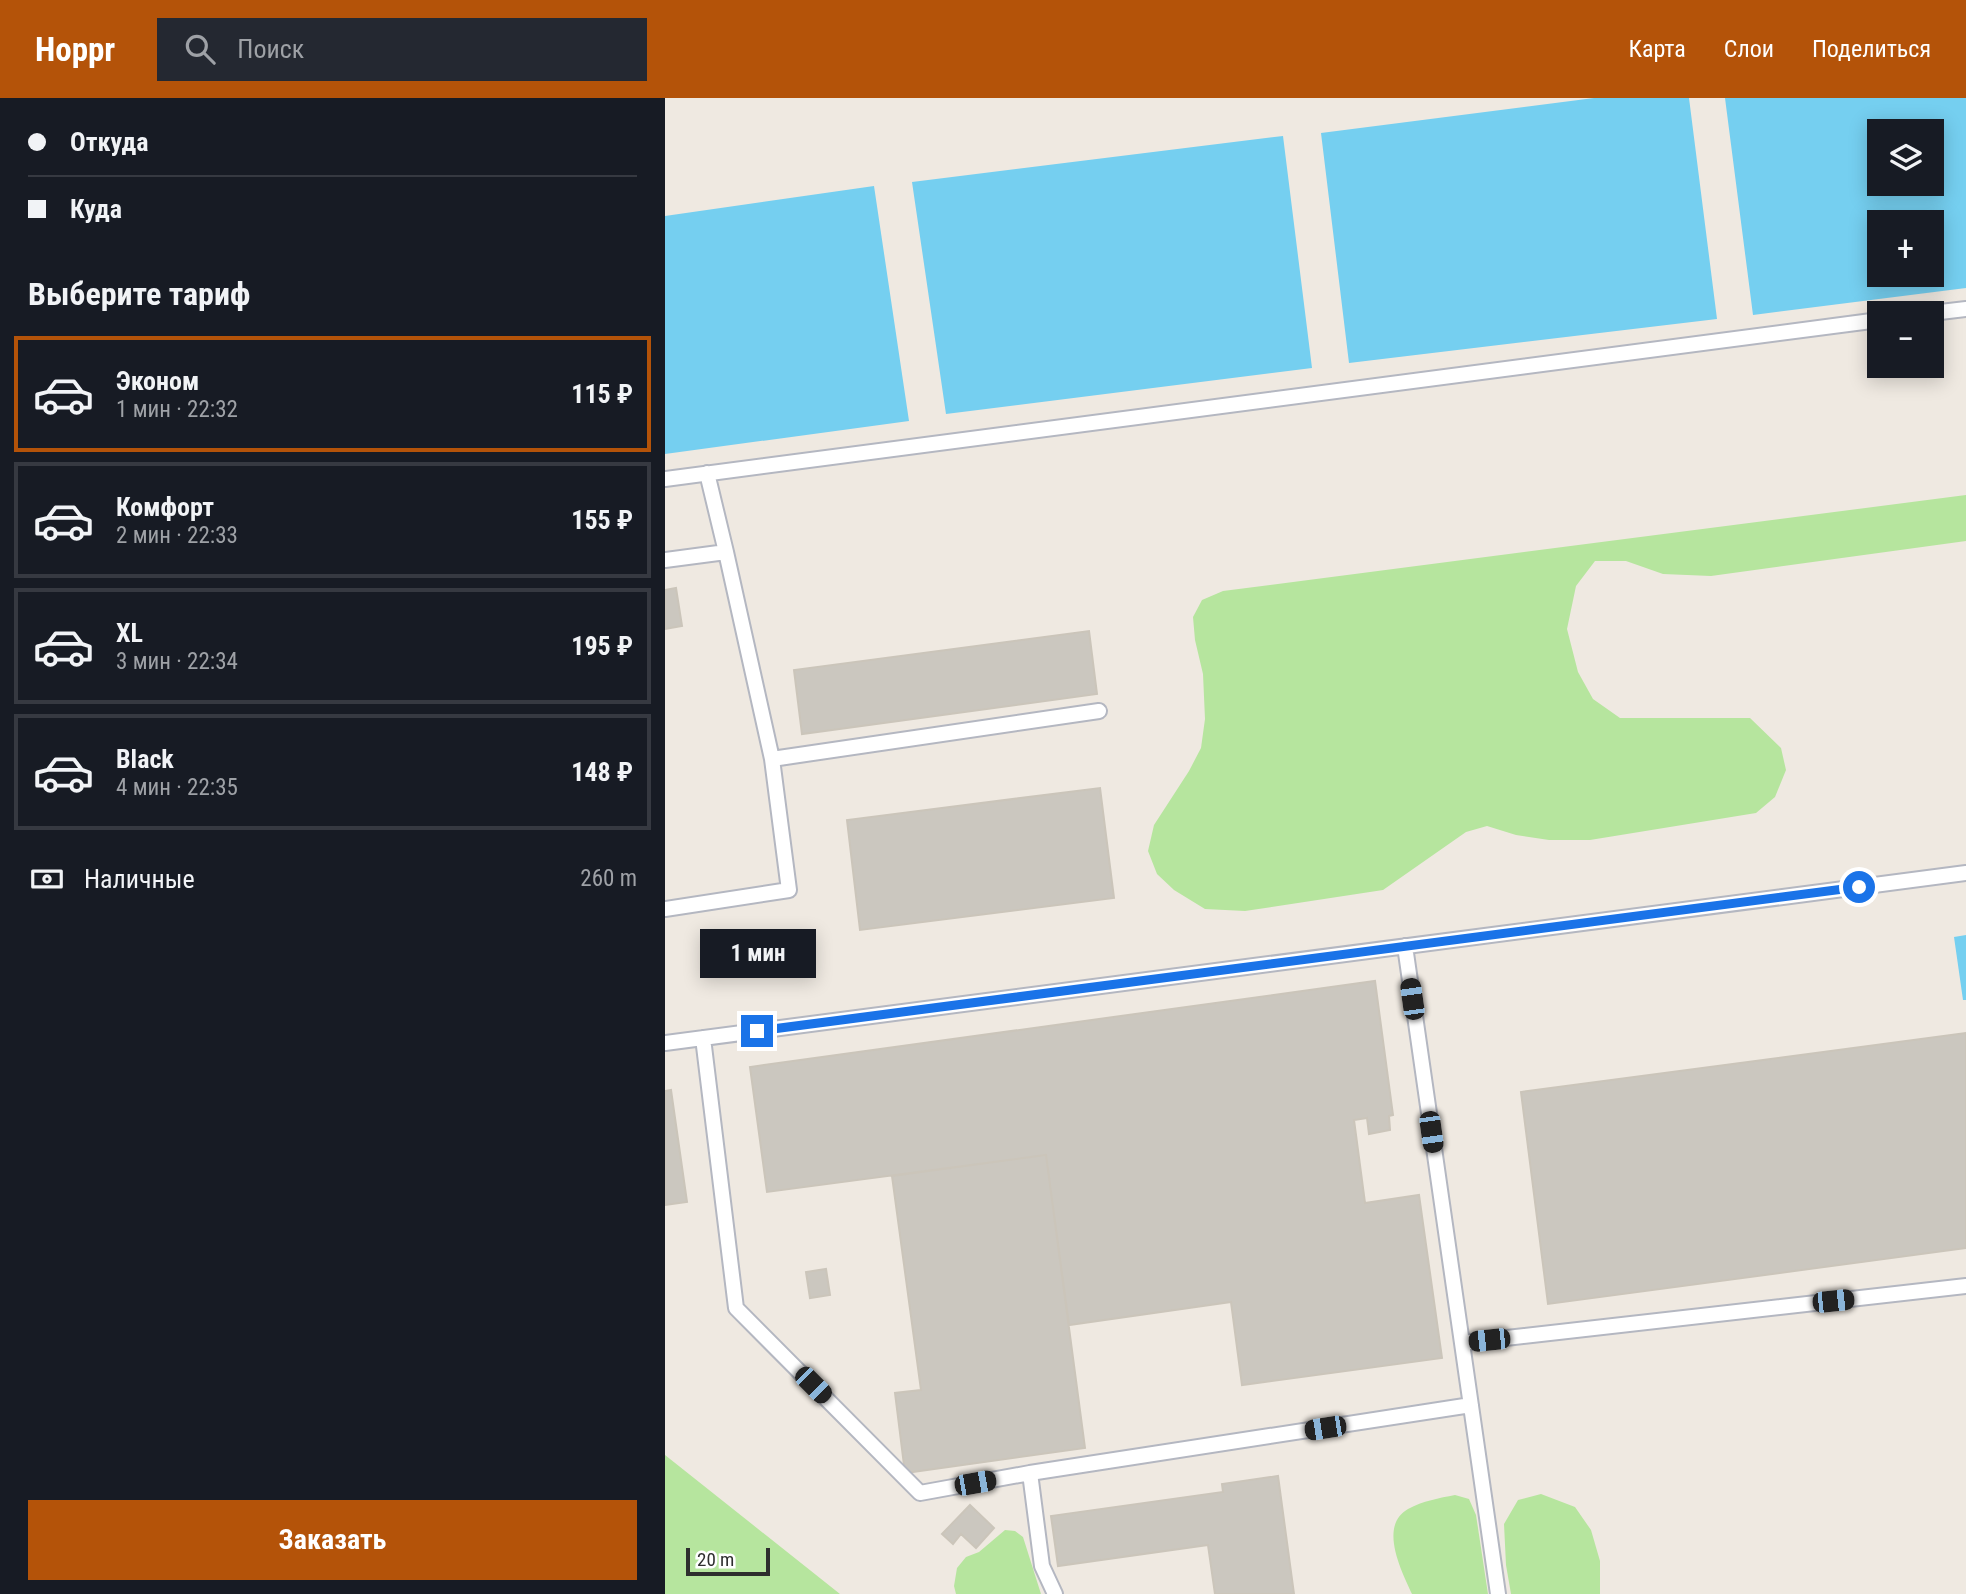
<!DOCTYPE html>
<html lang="ru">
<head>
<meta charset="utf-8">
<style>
	:root { --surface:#171b24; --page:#242831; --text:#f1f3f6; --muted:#9ea1a6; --line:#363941; --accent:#b45309 }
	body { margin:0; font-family:"Roboto Condensed",sans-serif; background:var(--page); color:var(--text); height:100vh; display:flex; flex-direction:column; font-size:26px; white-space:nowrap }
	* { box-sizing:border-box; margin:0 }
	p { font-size:23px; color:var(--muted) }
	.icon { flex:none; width:38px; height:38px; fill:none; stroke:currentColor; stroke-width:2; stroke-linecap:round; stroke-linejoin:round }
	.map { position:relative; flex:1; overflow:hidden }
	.panel { display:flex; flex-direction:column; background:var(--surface); width:665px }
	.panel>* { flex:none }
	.guide { display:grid; align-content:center; height:154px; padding:0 28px; background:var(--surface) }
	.fabs { position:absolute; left:1202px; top:21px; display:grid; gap:14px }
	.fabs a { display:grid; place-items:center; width:77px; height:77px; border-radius:0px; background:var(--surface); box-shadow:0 4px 18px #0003; font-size:35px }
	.scale { position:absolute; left:21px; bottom:18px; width:84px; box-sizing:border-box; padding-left:7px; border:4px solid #2e2e2e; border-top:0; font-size:19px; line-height:24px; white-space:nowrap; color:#2e2e2e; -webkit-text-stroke:5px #fff; paint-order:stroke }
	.end { position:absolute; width:32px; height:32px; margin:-16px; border:9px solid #1a73e8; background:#fff; box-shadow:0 0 0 4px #fff }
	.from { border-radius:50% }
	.bubble { position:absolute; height:49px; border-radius:0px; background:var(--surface); box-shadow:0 4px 18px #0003; font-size:23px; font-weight:700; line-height:49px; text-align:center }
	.car { position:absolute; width:21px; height:42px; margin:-21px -10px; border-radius:9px; box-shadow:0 0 5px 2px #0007; background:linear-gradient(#222 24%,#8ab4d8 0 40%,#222 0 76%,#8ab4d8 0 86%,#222 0) }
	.guide b { display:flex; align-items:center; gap:24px; height:66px; font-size:26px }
	.guide b+b { border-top:2px solid var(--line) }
	.guide i { width:18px; height:18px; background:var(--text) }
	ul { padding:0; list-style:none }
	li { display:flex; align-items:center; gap:21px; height:116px; margin:0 14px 10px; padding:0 14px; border:4px solid var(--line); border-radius:0px }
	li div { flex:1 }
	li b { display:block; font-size:26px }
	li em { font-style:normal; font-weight:700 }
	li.on { border-color:var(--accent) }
	li>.icon { width:63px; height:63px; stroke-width:1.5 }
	h2 { padding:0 28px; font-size:32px; line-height:84px }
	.pay { display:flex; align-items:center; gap:18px; height:77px; padding:0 28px; font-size:26px }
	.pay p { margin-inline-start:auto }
	.action { display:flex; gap:14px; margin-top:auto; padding:14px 28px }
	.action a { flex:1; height:80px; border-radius:0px; background:var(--accent); color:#fff; font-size:28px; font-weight:700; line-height:80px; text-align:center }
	header { display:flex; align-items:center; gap:42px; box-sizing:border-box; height:98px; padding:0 35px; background:var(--accent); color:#fff }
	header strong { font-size:33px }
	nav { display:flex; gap:38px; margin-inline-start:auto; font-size:24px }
	.search { width:490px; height:63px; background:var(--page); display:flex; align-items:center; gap:18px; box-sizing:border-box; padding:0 24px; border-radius:0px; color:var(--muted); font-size:26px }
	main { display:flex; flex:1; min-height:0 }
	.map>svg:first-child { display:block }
	.green { fill:#b6e59e }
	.water { fill:#75cff0; fill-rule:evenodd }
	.building { fill:#cbc7bf; stroke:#cbc5ba; stroke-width:2 }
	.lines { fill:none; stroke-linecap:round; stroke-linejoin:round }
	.lane-casing { stroke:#b4b7c1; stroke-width:18 }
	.lane { stroke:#fff; stroke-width:14 }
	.route { stroke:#1a73e8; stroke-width:9 }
</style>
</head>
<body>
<header>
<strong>Hoppr</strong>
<div class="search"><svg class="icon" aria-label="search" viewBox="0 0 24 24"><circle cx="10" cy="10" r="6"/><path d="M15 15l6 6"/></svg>Поиск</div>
<nav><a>Карта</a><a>Слои</a><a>Поделиться</a></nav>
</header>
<main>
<section class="panel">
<div class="guide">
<b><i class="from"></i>Откуда</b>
<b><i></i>Куда</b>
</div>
<h2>Выберите тариф</h2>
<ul>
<li class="on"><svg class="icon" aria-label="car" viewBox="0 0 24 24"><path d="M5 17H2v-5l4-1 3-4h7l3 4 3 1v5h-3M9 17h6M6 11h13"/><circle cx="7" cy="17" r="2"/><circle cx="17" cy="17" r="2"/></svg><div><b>Эконом</b><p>1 мин · 22:32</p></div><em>115 ₽</em></li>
<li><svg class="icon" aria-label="car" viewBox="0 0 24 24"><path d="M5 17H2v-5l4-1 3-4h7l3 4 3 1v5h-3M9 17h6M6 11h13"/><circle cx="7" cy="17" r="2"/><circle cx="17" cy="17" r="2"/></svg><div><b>Комфорт</b><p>2 мин · 22:33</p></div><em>155 ₽</em></li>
<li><svg class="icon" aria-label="car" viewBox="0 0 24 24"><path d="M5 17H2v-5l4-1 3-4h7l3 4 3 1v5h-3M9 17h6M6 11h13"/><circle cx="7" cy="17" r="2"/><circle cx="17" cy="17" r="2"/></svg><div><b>XL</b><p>3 мин · 22:34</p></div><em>195 ₽</em></li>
<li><svg class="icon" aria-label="car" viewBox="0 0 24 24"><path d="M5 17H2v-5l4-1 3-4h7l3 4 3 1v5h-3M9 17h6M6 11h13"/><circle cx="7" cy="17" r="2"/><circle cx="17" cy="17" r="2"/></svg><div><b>Black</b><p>4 мин · 22:35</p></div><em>148 ₽</em></li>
</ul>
<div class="pay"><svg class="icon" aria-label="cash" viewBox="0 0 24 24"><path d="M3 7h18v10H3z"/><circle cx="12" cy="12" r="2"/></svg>Наличные<p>260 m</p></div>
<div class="action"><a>Заказать</a></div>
</section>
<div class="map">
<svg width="1301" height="1496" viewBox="0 0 1301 1496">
	<rect width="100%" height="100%" fill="#efe9e1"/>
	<path class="green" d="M1301 397V443L1046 478 998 476 961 463H930L911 488 902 531 913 574 928 601 955 620H1085L1116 650 1121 672 1110 699 1091 715 925 742H884L851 737 822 728 801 734 718 792 580 813 540 811 509 792 492 776 483 753 489 727 524 673 536 650 540 621 538 576 530 542 528 519 537 502 558 493Z
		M0 1357 175 1496H0Z
		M876 1396 910 1409 926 1432 935 1463V1496H846L841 1467 839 1426 853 1402Z
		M790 1397 804 1401 811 1417 823 1496H747C737 1474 713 1428 743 1411 758 1403 774 1400 790 1397Z
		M340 1432 350 1433 358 1439 376 1496H291L289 1488 292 1470 301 1459 314 1454Z"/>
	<path class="water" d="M929 0H1024L1052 221 684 265 656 35Z
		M1060 0H1301V190L1088 217ZM1267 33V86H1214V33ZM1267 124V177H1214V124Z
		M618 38 647 270 281 316 247 84Z
		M209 88 244 323 0 356V118Z
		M1301 837V902H1298L1289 839Z"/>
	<path class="building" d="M11 490 17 528 0 531V492Z
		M424 533 432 596 137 636 129 572Z
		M435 690 449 800 195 832 182 722Z
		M710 883 728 1017 724 1018 725 1032 704 1036 702 1020 689 1022 700 1105 754 1097 777 1260 577 1287 566 1204 404 1227 381 1057 102 1094 85 969Z
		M1301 935V1150L883 1206 856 994Z
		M6 992 22 1104 0 1107V993Z
		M381 1057 420 1350 240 1375 230 1295 256 1292 227 1078Z
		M161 1171 165 1197 145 1200 141 1174Z
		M613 1378 629 1496H550L543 1447 393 1468 386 1418 558 1394 557 1386Z
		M305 1407 329 1430 311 1450 296 1436 288 1446 277 1436Z"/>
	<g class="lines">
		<g class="lane-casing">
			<path id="lane" d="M1267 215 1301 211
				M42 375 61 454
				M0 381 1214 222
				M0 462 61 454 107 661 124 792 0 811
				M107 661 434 613
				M740 848 833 1496
				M38 940 71 1210 255 1395 365 1375
				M0 945 1301 775
				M797 1245 1301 1188
				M390 1496 377 1468 365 1375 806 1307"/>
		</g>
		<use href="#lane" class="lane"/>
	</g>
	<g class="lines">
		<path class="route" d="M92 933 1194 789"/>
	</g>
</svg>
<div class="fabs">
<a><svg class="icon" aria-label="layers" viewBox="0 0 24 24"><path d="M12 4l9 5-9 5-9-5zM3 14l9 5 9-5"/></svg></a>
<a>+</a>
<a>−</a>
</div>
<div class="scale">20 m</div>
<i class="end from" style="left:1194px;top:789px"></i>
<i class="end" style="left:92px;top:933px"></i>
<div class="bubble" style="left:35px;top:831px;width:116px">1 мин</div>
<i class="car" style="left:747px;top:901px;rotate:352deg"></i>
<i class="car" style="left:766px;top:1034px;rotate:172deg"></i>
<i class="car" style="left:1168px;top:1203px;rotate:84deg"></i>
<i class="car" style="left:824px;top:1242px;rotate:264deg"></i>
<i class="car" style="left:148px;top:1287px;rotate:135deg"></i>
<i class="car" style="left:660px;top:1330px;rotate:261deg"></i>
<i class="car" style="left:310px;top:1385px;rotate:80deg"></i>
</div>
</main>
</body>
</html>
